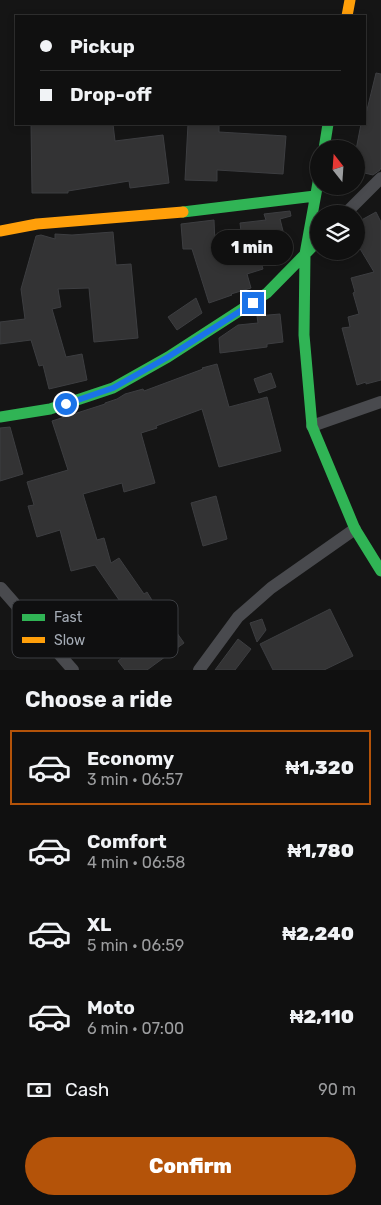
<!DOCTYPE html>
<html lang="en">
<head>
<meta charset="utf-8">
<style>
	:root { --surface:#101010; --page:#191919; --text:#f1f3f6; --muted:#9c9d9f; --line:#303030; --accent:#b45309 }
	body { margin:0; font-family:Rubik,sans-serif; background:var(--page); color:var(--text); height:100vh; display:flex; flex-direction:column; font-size:19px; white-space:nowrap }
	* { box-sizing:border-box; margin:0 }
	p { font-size:16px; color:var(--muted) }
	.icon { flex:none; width:28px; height:28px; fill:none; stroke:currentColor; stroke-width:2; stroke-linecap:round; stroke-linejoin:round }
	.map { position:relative; height:670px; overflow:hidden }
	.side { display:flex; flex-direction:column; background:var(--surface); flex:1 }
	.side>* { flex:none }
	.top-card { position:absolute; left:15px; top:15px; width:351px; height:110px; border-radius:0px; box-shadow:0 2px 8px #0003,0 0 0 1px var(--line); display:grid; align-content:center; height:110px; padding:0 25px; background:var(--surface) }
	.needle { width:32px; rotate:343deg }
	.controls { position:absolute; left:310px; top:140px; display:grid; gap:10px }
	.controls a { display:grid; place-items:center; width:55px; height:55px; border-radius:50%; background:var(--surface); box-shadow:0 2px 8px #0003,0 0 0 1px var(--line); font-size:25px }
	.end { position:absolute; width:22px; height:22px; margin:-11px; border:6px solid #1a73e8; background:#fff; box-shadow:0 0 0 2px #fff }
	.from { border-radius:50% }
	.bubble { position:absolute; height:35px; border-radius:18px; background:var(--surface); box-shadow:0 2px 8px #0003,0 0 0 1px var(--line); font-size:16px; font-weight:800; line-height:35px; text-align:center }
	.top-card b { display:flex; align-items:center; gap:18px; height:48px; font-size:19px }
	.top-card b+b { border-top:1px solid var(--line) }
	.top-card i { width:12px; height:12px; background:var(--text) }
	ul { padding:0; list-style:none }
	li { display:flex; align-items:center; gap:15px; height:75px; margin:0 10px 8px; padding:0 15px; border:2px solid transparent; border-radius:0px }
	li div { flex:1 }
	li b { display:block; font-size:19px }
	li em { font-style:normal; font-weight:800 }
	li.selected { border-color:var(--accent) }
	li>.icon { width:45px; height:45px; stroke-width:1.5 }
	h2 { padding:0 25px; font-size:22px; line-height:60px }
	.pay { display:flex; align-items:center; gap:12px; height:55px; padding:0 25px; font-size:19px }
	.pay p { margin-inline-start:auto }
	.action { display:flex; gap:10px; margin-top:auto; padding:10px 25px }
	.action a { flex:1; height:58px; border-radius:30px; background:var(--accent); color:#fff; font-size:20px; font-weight:800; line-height:58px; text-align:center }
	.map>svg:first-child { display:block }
	.building { fill:#333334; stroke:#3d3e41 }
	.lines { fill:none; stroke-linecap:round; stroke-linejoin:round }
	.street { stroke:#494a4e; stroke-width:12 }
	.fast { stroke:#30b455; stroke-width:11 }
	.slow { stroke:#ff9f0a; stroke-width:11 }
	.route { stroke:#1a73e8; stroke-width:6 }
	.key { fill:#0f0f10; stroke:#3c3e42; stroke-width:1 }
	.key-label { font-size:14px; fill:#a5acb6 }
</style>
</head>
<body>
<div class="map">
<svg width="381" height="670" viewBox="0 0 381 670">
	<rect width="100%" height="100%" fill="#151515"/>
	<path class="building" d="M376 73 381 74V167L380 170 373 175 356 171V150L361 124H365V118Z
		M31 124H113L115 141 163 135 169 183 130 188 129 181 68 191V193H32Z
		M188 124H219V132L286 136 283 174 217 170V181L185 180Z
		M290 211 291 216 280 219 284 235 264 240 265 248H257L263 269 247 274 251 288 231 294 232 295 209 303 192 249H183L181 224 214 220 215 245 221 262 244 255 240 223 266 220 264 214Z
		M376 212 381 222V380L366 384V382L357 385 342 328 350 327 348 317 359 314 353 293 355 292 351 278 374 272 356 242V223Z
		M113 232 116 265 131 264 138 338 94 342 89 288 58 289 61 307 52 309 66 357 82 354 87 380 49 389 43 365 39 366 31 340 0 344V322L25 319 21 289 36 236 41 235 55 239V234L72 235Z
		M196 298 202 313 177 330 168 317Z
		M280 314 283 342 267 344V347L220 353 219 338 238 325 258 323 257 316Z
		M217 364 229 407 267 397 281 451 219 467 202 409 156 426 157 428 141 433 155 483 124 492 122 483 83 494 97 540 104 538 111 563 119 558 144 594 147 592 167 625 170 623 184 643 147 670H125L118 661 127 654 105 618 124 607 95 565 71 571 60 530 37 537 28 506 34 505 27 482 68 470 52 421 105 404V403L117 399 125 394 143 389 144 391 203 369 202 368Z
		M271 373 276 387 259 393 254 379Z
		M10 427 23 474 0 481V428Z
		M216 496 227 539 203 546 191 503Z
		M330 609 353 656 324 670H273L260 644Z
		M262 619 266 630 257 642 250 623Z
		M238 639 251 649 235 670H215Z"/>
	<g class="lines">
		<path class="street" d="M345 214 381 178
			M312 426 381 402
			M1 588 73 670
			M199 670 238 617 271 588 355 529"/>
		<path class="fast" d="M324 149 328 124
			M319 177 305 254 304 335 312 426 355 529 381 571
			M183 212 315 196
			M0 417 50 409 113 388 168 357 267 293 319 240"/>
		<path class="slow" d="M347 16 350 0
			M0 231 37 224 183 212"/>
	</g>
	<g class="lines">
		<path class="route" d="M66 404 113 388 168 357 253 303"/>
	</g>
	<rect x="12" y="600" width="166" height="58" rx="8" class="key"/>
	<rect x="22" y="614" width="23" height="7" fill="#30b455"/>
	<rect x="22" y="637" width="23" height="6" fill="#ff9f0a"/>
	<g class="key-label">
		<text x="54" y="622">Fast</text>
		<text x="54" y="645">Slow</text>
	</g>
</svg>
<div class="controls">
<a><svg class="needle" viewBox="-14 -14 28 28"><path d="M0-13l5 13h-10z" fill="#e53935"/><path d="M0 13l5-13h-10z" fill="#9c9d9f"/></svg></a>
<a><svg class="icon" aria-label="layers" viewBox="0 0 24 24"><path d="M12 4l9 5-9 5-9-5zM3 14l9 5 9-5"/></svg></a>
</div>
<i class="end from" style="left:66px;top:404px"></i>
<i class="end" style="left:253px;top:303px"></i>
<div class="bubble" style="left:211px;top:230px;width:82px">1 min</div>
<div class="top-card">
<b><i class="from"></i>Pickup</b>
<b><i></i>Drop-off</b>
</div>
</div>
<section class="side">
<h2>Choose a ride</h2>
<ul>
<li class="selected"><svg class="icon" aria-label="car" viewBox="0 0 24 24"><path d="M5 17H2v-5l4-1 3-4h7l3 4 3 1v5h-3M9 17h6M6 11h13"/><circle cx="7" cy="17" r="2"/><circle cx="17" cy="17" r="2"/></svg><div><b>Economy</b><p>3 min · 06:57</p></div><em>₦1,320</em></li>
<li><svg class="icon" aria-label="car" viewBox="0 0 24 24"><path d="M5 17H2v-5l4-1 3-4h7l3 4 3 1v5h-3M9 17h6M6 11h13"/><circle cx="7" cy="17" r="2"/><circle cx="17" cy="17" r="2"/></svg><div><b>Comfort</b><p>4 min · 06:58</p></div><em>₦1,780</em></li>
<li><svg class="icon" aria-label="car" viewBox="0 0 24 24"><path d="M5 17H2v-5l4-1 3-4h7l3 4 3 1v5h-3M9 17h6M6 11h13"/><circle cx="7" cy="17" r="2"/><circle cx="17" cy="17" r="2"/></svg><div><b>XL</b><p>5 min · 06:59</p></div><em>₦2,240</em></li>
<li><svg class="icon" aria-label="car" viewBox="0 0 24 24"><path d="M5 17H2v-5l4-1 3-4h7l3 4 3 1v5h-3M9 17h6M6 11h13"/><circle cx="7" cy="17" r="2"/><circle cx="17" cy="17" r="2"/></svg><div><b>Moto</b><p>6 min · 07:00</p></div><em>₦2,110</em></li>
</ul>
<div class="pay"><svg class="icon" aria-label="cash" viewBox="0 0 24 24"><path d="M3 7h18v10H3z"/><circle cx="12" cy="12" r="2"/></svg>Cash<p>90 m</p></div>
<div class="action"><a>Confirm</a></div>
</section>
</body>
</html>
